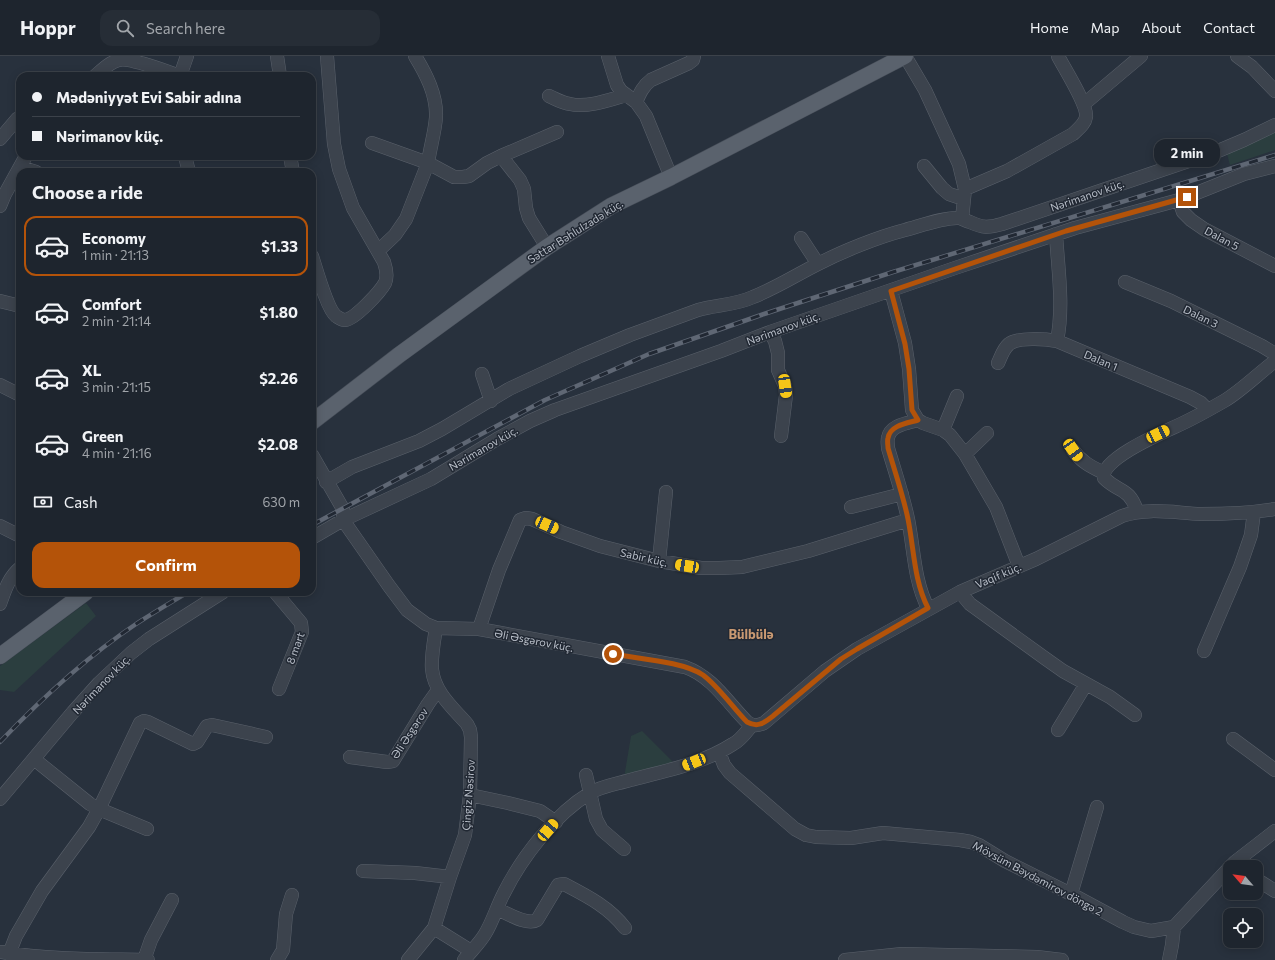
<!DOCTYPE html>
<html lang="en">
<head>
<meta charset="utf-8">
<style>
	:root { --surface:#1e252e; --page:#262d36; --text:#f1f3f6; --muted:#a1a5aa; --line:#3c424a; --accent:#b45309 }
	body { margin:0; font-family:Commissioner,sans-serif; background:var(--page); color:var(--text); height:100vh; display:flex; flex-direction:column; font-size:15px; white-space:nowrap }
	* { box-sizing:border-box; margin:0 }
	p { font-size:13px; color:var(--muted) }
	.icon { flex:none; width:22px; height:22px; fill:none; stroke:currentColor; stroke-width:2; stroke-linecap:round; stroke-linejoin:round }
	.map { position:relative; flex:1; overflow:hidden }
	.drawer { position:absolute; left:16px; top:112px; width:300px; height:428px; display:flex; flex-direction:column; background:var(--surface); border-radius:12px; box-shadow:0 2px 10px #0003,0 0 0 1px var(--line) }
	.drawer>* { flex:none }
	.guide { position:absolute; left:16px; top:16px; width:300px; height:88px; border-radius:12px; box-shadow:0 2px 10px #0003,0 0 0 1px var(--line); display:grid; align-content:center; height:88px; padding:0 16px; background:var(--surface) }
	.needle { width:26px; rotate:298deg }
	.buttons { position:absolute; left:1223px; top:804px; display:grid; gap:8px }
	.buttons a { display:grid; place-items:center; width:40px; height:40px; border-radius:8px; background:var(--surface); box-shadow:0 2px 10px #0003,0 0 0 1px var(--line); font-size:20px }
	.end { position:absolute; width:18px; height:18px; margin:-9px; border:5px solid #b45309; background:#fff; box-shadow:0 0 0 2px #fff }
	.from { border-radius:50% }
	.bubble { position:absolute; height:28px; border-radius:12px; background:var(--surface); box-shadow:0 2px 10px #0003,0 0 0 1px var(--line); font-size:13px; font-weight:700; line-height:28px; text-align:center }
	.car { position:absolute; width:12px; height:24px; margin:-12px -6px; border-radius:5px; box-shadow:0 0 3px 1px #0007; background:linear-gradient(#f5c518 24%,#345 0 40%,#f5c518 0 76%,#345 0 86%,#f5c518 0) }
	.guide b { display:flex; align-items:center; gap:14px; height:38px; font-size:15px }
	.guide b+b { border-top:1px solid var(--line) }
	.guide i { width:10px; height:10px; background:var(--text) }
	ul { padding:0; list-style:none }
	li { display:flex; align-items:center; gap:12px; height:60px; margin:0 8px 6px; padding:0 8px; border:2px solid transparent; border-radius:12px }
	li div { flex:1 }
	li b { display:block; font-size:15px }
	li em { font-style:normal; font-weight:700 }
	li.on { border-color:var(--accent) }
	li>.icon { width:36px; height:36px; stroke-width:1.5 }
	h2 { padding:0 16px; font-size:18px; line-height:48px }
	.pay { display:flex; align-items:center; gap:10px; height:44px; padding:0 16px; font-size:15px }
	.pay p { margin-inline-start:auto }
	.primary-button { display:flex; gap:8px; margin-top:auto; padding:8px 16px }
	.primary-button a { flex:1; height:46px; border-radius:12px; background:var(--accent); color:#fff; font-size:16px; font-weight:700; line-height:46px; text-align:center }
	header { display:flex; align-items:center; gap:24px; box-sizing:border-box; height:56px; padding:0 20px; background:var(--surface); border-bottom:1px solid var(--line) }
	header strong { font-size:19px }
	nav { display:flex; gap:22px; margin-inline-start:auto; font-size:14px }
	.search { width:280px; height:36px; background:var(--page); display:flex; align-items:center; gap:10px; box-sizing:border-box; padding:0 14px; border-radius:12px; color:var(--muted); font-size:15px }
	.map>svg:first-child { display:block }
	.green { fill:#2b3e3f }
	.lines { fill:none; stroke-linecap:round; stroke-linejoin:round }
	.minor-casing { stroke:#5a616b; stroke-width:14 }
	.major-casing { stroke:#454c57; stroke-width:17 }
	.minor { stroke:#3c434d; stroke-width:13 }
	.major { stroke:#5a626d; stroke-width:16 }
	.rail-casing { stroke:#5f6774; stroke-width:4.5 }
	.rail { stroke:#212833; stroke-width:3; stroke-dasharray:9; stroke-linecap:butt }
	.route { stroke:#b45309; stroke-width:5 }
	.labels { text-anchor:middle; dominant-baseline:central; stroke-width:3; stroke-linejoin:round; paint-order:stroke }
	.street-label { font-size:11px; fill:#b8bec8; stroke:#212833 }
	.quarter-label { font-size:13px; font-weight:bold; fill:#c99972; stroke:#212833 }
</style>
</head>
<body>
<header>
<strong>Hoppr</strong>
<div class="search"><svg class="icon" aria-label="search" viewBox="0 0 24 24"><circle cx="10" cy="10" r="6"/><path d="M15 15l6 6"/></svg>Search here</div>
<nav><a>Home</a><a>Map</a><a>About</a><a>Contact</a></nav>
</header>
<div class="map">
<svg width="1275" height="904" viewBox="0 0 1275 904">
	<rect width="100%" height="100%" fill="#28313d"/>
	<path class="green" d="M1275 75V94L1230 109 1227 98Z
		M86 547 96 560 14 636 0 634V610Z
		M642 675 674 707 624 722 631 680Z"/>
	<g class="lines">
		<g class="minor-casing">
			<path id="minor" d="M277 0 280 20
				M415 0C426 18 437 39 436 61 435 76 430 92 428 107L454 121H463L469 120 487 107 501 100 520 124 524 133 526 152 529 162 547 191
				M608 0 617 29 621 35 636 46 646 60 671 121
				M905 0 925 34 959 108 965 133 962 163
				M1237 0 1252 11 1275 35
				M95 20C102 14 110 6 119 4 129 1 168 16 180 20
				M180 20 187 0
				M549 40C556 43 562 47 570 48 587 52 609 44 626 39
				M636 46C640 37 643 30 651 24L689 7 693 4 694 0
				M1084 48 1141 0
				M0 83 17 63 20 62
				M372 87 428 107 406 163 395 179 378 195
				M185 100 189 116
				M290 100 293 116
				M501 100 557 76
				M924 110 942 132 949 138 964 143
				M20 111 36 116
				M965 133 1007 115 1073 78C1078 73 1085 68 1086 61 1088 49 1064 12 1058 0
				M1179 144 1183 156 1191 164 1204 173 1275 210
				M0 150 5 138 26 100
				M1056 178C1058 213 1064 250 1057 285
				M801 182 818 208
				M312 200C316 212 327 253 336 260 339 262 341 264 345 264 355 263 380 236 385 227 388 220 386 212 384 206L353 152 339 113 334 88 327 0
				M1125 226 1171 245 1262 290 1275 298
				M891 235 905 287 909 313 912 354 918 364 923 367 943 374 950 379 965 398 996 451 1019 510
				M0 245 20 250
				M770 276 775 285 778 297V314L785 330 786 339 781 380
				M998 307C1001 301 1003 293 1009 288 1018 281 1046 283 1057 285L1190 341 1201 347 1208 354
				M482 318 491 345
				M0 329 20 339
				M918 364C908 367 890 369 888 382 887 385 888 389 888 392 895 416 903 439 908 463 914 493 914 525 928 552
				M943 374 957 340
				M1073 394C1081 406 1092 411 1104 417
				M965 398 987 377
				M312 399 343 453V464L389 530 407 554 426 568 436 572 479 573 685 611C713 621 727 646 747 666 753 670 757 670 764 667L825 615 857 593 960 536 1036 503 1122 460C1147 451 1175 457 1201 458 1226 458 1251 457 1275 453
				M326 426 352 411 419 385 442 373 509 333 580 300 630 279 698 254C716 249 736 249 753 241 776 232 796 219 818 208 843 195 878 181 905 174 920 170 944 161 959 162 963 163 966 165 970 166 983 172 988 172 1002 168L1218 95 1244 84 1275 69
				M851 451 902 438
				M1137 455C1129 431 1119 437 1104 422 1099 403 1166 375 1181 368 1196 361 1210 353 1224 345 1241 335 1259 317 1275 305
				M0 470 20 480
				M312 482 343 464 431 423 497 383 530 365 555 354 721 295 770 276 955 212 1075 172 1179 144 1244 118 1275 110
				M659 505 666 436
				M275 536 301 567 302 576 279 633
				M960 536 970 548 1046 603 1063 615 1110 641 1135 659
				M0 548C5 534 9 521 20 512
				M479 573 499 514 520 464 526 462 532 463 561 476 600 490 659 505 701 512H719L742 511 808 495 908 464
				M1204 595 1240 511 1251 479 1254 456
				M1058 674 1086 628
				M1233 683 1275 714
				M719 696 724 709 730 717 795 773 806 779 816 781 851 782 883 777 960 784 971 786 979 789 1005 805 1071 838 1123 866 1134 871 1151 875 1174 871
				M350 701 387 706 393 705 428 648 438 634
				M34 703 90 748 99 753 147 773
				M586 719 596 763 602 774 624 793
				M470 739 508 747 540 755 556 766
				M0 743 73 656 99 627 131 597 149 583 223 536
				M1230 811 1235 806 1275 775
				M363 815 415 817 450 821
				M1256 823 1275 835
				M1071 838 1097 751
				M497 853C507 857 527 870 537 864L558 829 564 828C587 840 609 851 625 872
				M434 872 471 895
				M2 896C50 904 99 903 148 904
				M9 898 16 880 42 835 89 771 99 753 140 667 144 665 148 666 193 688 197 686 207 670 212 669 266 681
				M144 904 151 884 172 844
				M277 904 283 894 286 858 292 839
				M408 904 434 872 450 821 465 779 470 739 471 681 470 674 467 668C453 652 434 636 432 613 431 601 434 585 436 572
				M464 904C471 895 479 888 485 878 493 865 497 850 504 837 522 801 555 758 590 737 602 730 617 728 630 724 665 715 702 708 733 688 741 684 746 676 752 669
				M845 904 902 898 1037 901 1062 904
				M1169 904 1172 889 1174 871 1230 811"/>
		</g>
		<g class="major-casing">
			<path id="major" d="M312 366 399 299 547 191 611 150 671 121 905 0
				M0 600 86 536"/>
		</g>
		<use href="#minor" class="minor"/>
		<use href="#major" class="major"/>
		<g class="rail-casing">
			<path id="rail" d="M312 469 545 344 649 298 764 258 893 216 1275 99
				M0 686C40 644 88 600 136 568 153 557 170 547 188 536"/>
		</g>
		<use href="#rail" class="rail"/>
	</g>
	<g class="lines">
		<path class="route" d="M613 598C638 603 682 605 703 619 718 630 734 653 747 666 758 672 764 667 773 660L841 603 857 593 928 552C914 525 914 493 908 463 903 439 895 416 888 392 888 389 887 385 888 382 890 369 908 367 918 364L912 354 909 313 905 288 891 235 1066 175 1187 141"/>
	</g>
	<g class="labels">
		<g class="street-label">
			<text transform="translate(1087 139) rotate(-19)">Nərimanov küç.</text>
			<text transform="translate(575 175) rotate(-32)">Səttar Bəhlulzadə küç.</text>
			<text transform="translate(1222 182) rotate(28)">Dalan 5</text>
			<text transform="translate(1201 260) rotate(26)">Dalan 3</text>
			<text transform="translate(783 272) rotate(-20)">Nərimanov küç.</text>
			<text transform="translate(1101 304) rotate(23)">Dalan 1</text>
			<text transform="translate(483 392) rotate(-30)">Nərimanov küç.</text>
			<text transform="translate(644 501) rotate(13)">Sabir küç.</text>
			<text transform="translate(998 519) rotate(-23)">Vaqif küç.</text>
			<text transform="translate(534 584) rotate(11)">Əli Əsgərov küç.</text>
			<text transform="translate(295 592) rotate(-70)">8 mart</text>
			<text transform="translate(101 628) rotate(-46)">Nərimanov küç.</text>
			<text transform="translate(409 677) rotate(-57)">Əli Əsgərov</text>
			<text transform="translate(468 739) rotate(-86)">Çingiz Nəsirov</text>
			<text transform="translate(1038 822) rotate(28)">Mövsüm Bəydəmirov döngə 2</text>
		</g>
		<g class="quarter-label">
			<text x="751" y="578">Bülbülə</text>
		</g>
	</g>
</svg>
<div class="buttons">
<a><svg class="needle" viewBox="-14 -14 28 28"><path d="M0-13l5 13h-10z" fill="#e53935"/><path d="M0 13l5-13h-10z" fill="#a1a5aa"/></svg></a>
<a><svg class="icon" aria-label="locate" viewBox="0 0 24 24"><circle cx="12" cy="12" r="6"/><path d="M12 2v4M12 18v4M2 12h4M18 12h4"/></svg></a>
</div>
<i class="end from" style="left:613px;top:598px"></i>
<i class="end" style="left:1187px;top:141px"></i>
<div class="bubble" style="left:1154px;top:83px;width:66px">2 min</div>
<i class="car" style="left:785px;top:330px;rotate:172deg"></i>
<i class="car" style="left:1158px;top:378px;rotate:65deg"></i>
<i class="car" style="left:1073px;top:394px;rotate:145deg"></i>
<i class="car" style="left:547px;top:469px;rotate:114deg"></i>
<i class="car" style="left:687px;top:510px;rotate:279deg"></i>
<i class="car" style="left:694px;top:706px;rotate:248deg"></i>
<i class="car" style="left:548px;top:774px;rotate:41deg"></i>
<div class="guide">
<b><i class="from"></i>Mədəniyyət Evi Sabir adına</b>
<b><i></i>Nərimanov küç.</b>
</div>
<section class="drawer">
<h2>Choose a ride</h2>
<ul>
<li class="on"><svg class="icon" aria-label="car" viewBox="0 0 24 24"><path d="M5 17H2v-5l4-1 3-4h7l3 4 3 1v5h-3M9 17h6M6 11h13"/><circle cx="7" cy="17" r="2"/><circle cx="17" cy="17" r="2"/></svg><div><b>Economy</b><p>1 min · 21:13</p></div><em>$1.33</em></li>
<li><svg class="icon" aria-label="car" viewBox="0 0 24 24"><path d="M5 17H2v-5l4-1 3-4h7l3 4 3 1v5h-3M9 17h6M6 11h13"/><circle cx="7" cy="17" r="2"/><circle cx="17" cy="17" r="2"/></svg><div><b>Comfort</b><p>2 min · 21:14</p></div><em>$1.80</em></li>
<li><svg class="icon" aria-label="car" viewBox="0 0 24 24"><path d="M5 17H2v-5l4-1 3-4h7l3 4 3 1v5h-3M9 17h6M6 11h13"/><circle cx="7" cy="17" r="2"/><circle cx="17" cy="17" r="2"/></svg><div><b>XL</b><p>3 min · 21:15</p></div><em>$2.26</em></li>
<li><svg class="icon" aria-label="car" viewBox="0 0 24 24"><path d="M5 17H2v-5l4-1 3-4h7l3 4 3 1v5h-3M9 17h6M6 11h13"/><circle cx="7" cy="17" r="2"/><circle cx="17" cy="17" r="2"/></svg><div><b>Green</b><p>4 min · 21:16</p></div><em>$2.08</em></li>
</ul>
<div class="pay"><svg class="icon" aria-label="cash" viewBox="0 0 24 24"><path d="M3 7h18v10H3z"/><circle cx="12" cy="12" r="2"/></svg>Cash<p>630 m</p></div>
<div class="primary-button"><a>Confirm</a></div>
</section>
</div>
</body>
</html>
